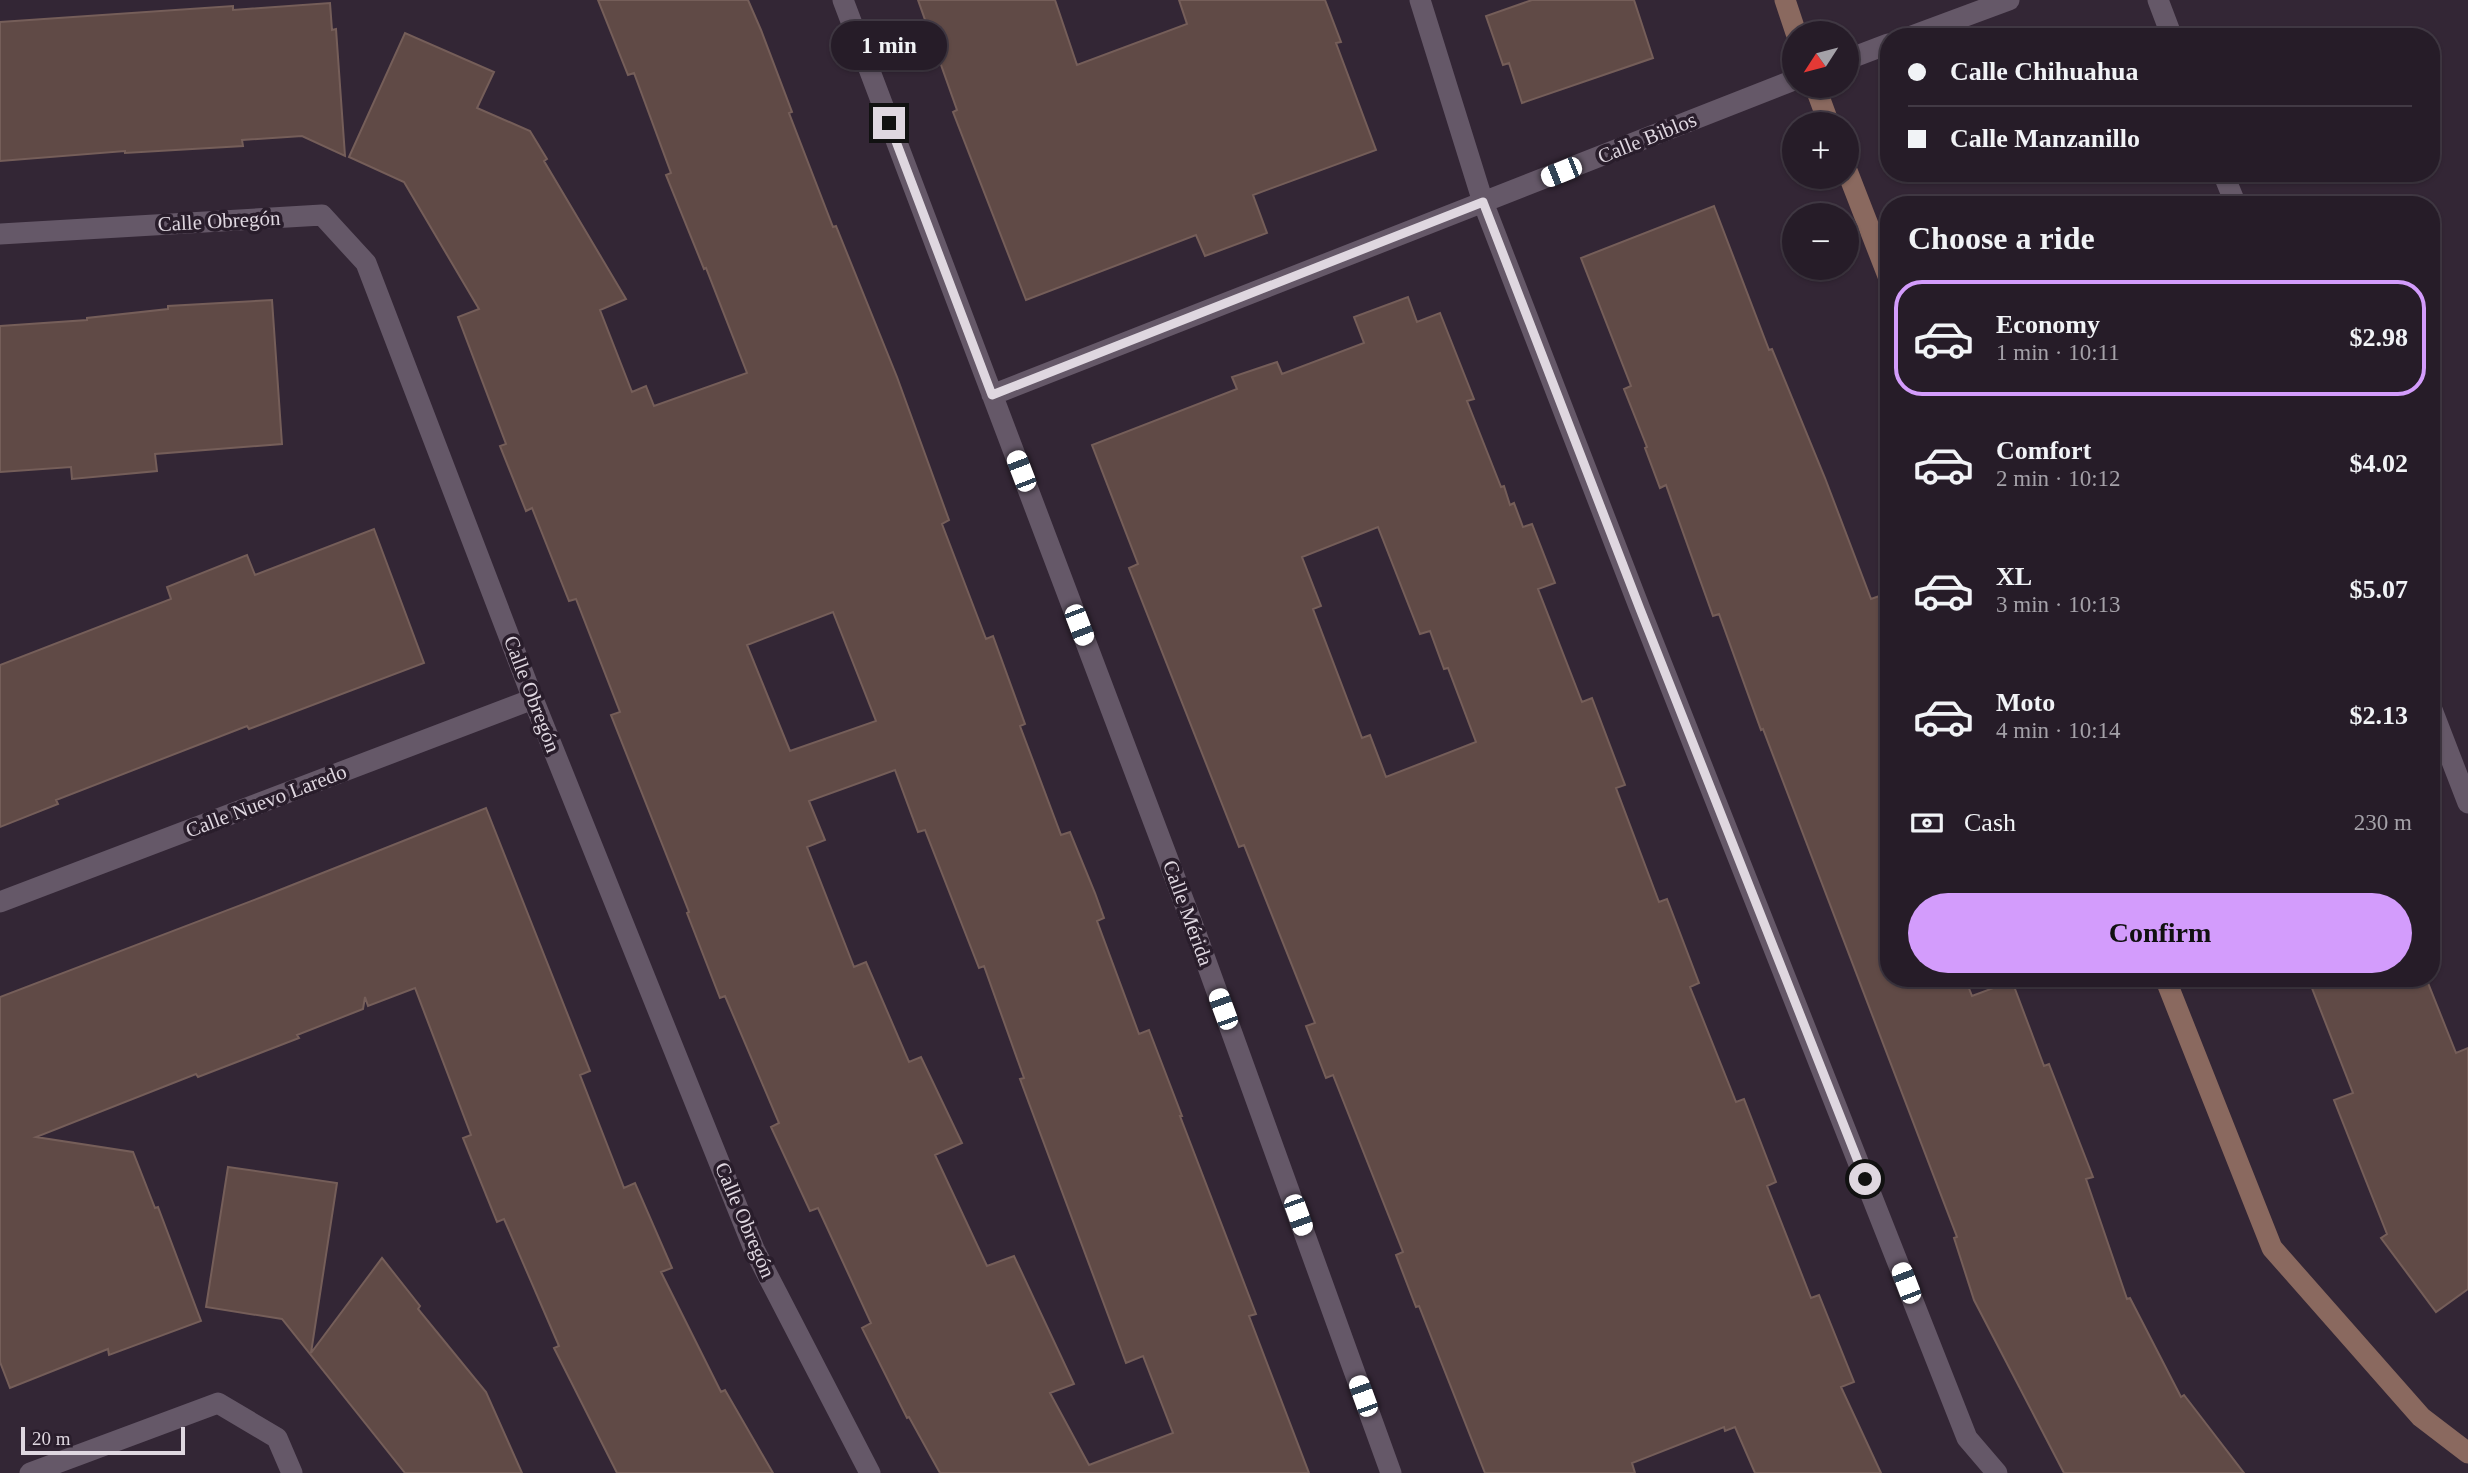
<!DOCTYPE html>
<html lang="en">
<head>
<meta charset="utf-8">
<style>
	:root { --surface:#261c28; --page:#322934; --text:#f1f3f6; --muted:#a4a1a8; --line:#423a45; --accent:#d39cfc }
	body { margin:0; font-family:Georgia,serif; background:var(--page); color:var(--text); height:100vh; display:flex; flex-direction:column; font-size:26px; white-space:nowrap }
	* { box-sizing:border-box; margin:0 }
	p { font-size:23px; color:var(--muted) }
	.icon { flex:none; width:38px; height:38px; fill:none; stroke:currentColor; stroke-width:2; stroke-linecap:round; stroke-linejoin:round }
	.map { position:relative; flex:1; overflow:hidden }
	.drawer { position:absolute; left:1880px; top:196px; width:560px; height:791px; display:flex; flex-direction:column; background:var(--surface); border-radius:28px; box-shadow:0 2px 5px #0004,0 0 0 2px var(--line) }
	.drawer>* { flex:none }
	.guide { position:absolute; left:1880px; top:28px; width:560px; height:154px; border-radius:28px; box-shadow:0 2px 5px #0004,0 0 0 2px var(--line); display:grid; align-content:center; height:154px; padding:0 28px; background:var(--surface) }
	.needle { width:46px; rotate:234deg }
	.tools { position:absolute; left:1782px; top:21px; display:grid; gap:14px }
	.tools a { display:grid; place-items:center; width:77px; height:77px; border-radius:50%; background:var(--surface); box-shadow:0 2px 5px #0004,0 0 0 2px var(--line); font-size:35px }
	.scale { position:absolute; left:21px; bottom:18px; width:164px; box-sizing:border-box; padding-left:7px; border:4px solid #dfd7e0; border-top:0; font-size:19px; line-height:24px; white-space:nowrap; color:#dfd7e0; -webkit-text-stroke:5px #291d2b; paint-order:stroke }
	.end { position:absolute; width:32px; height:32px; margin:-16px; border:9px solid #dfd7e0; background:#111; box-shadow:0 0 0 4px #111 }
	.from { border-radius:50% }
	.bubble { position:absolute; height:49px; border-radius:24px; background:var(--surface); box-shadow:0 2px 5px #0004,0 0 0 2px var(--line); font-size:23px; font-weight:700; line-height:49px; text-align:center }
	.car { position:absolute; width:21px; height:42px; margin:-21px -10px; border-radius:9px; box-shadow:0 0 5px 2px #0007; background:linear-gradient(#fff 24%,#345 0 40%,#fff 0 76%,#345 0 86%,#fff 0) }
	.guide b { display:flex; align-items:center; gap:24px; height:66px; font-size:26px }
	.guide b+b { border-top:2px solid var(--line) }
	.guide i { width:18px; height:18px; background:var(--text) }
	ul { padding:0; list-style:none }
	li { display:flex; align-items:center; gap:21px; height:116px; margin:0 14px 10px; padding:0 14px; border:4px solid transparent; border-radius:28px }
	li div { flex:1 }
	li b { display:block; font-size:26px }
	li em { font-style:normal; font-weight:700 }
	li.current { border-color:var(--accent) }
	li>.icon { width:63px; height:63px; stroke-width:1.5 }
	h2 { padding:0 28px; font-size:32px; line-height:84px }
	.pay { display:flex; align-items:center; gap:18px; height:77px; padding:0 28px; font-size:26px }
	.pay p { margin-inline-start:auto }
	.button { display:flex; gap:14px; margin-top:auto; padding:14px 28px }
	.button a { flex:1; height:80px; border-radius:42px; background:var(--accent); color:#111; font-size:28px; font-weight:700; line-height:80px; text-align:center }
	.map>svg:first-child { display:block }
	.building { fill:#604a46; stroke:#755e59; stroke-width:2; fill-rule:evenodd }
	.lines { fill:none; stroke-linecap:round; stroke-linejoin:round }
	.street { stroke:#655868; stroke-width:21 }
	.secondary { stroke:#8a695f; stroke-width:21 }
	.route { stroke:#dfd7e0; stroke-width:9 }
	.labels { text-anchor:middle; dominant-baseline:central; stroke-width:7; stroke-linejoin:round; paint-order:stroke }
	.street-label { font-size:21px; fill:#dfd7e0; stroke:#291d2b }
</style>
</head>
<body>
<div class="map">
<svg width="2468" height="1473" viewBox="0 0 2468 1473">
	<rect width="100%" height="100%" fill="#332635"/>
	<path class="building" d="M598 0H748L761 30 792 112 789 113 833 227 836 226 897 377 949 520 942 524 986 639 993 636 1025 724 1020 726 1061 835 1070 832 1095 893 1104 918 1097 921 1139 1034 1149 1030 1182 1116H1180L1256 1314 1249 1316 1309 1473H940L909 1417 907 1418 862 1328 871 1323 818 1208 810 1211 771 1127 779 1123 725 996 720 998 687 913 689 912 611 715 620 712 576 599 569 601 532 508 526 511 500 446 506 444 458 317 479 309 404 182 349 157 405 33 494 72 477 108 530 131 547 159 544 161 626 299 600 310 632 392 646 386 654 406 747 373 706 268 704 269 666 175 671 173 634 73 628 75ZM833 612 876 721 790 751 747 645ZM895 770 918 832 925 830 979 968 984 966 1024 1078 1020 1079 1126 1363 1143 1356 1173 1433 1089 1465 1050 1393 1074 1384 1014 1256 987 1266 935 1155 962 1143 921 1057 909 1062 866 962 854 967 807 847 825 840 809 801Z
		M918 0H1055L1077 65 1187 24 1179 0H1325L1341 42 1336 43 1376 150 1253 195 1267 233 1205 256 1196 235 1026 300 953 112 957 110Z
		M1532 0H1634L1653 58 1522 103 1509 63 1503 65 1486 16Z
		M330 3 332 30 336 29 345 156 302 136 242 140 243 146 125 153V151L0 161V22L233 6V10Z
		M1714 206 1769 350 1772 349 1825 478 1871 599 1888 593V978H1965L1972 996 2012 981 2044 1066 2049 1064 2093 1177 2086 1179 2127 1299 2130 1298 2181 1397 2184 1395 2244 1473H2064L1974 1300 1954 1238 1957 1237 1763 729 1761 730 1719 614 1713 616 1666 485 1660 488 1645 448 1647 447 1624 389 1631 386 1581 258Z
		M1408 297 1417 322 1440 313 1474 399 1467 401 1501 487 1504 486 1510 505 1514 503 1523 527 1532 524 1555 583 1538 589 1582 702 1592 698 1625 785 1616 788 1659 902 1667 899 1699 983 1690 987 1736 1102 1744 1099 1776 1182 1767 1186 1811 1298 1819 1295 1854 1382 1841 1387 1881 1473H1755L1735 1427 1725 1431 1724 1427 1632 1463 1635 1473H1485L1419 1306 1416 1307 1396 1255 1403 1252 1333 1075 1326 1078 1306 1026 1315 1023 1244 845 1239 847 1129 568 1138 564 1092 445 1237 389 1232 377 1277 362 1282 374 1364 343 1354 317ZM1378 527 1420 634 1430 631 1444 669 1448 668 1476 742 1386 777 1370 735 1362 738 1313 609 1321 606 1302 557Z
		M272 300 282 444 155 454 157 471 72 479 71 467 0 472V326L87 320V318L168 309V306Z
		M374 529 424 663 249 729 247 726 56 800 58 804 0 827V665L171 599 167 587 247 555 255 575Z
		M486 808 590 1071 580 1075 624 1188 635 1183 672 1268 661 1272 721 1392 725 1390 773 1473H617L554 1348 559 1346 504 1219 497 1222 463 1138 471 1135 415 988 368 1006 365 997 363 1009 297 1035 299 1038 198 1077 196 1074 36 1137 133 1152 155 1208 158 1207 201 1321 109 1355 108 1349 10 1388 0 1362V997L267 895Z
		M2308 978H2426L2456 1053 2468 1048V1289L2436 1312 2381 1238 2387 1234 2334 1100 2353 1093Z
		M228 1167 337 1183 311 1353 382 1258 420 1306 418 1309 486 1392 522 1473H405L282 1319 206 1307Z"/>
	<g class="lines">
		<path class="street" d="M843 0 1195 931 1391 1473
			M1420 0 1483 202 1640 609 1967 1438 1997 1473
			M2158 0 2172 37
			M1909 37 2009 0
			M1846 60 1888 44
			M2223 173 2236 205
			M0 234 322 215 366 263 533 699 754 1249 870 1473
			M992 395 1794 80
			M2431 707 2468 803
			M0 902 533 699
			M30 1473 218 1403 277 1438 292 1473"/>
		<path class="secondary" d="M1785 0 1796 33
			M1815 86 1829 124
			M1846 168 1888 276
			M2165 978 2272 1248 2421 1417 2468 1453"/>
	</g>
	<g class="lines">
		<path class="route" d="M889 123 992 395 1483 202 1640 609 1865 1179"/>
	</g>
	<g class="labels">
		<g class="street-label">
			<text transform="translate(1647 138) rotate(-22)">Calle Biblos</text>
			<text transform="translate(219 221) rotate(-3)">Calle Obregón</text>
			<text transform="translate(532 694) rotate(69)">Calle Obregón</text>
			<text transform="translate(266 801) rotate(-21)">Calle Nuevo Laredo</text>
			<text transform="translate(1188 913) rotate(70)">Calle Mérida</text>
			<text transform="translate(745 1220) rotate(67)">Calle Obregón</text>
		</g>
	</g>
</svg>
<div class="tools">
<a><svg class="needle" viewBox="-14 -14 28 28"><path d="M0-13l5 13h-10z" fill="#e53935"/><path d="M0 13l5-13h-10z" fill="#a4a1a8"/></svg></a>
<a>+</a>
<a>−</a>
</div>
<div class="scale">20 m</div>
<i class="end from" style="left:1865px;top:1179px"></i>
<i class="end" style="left:889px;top:123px"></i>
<div class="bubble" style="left:831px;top:21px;width:116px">1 min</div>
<i class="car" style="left:1561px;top:172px;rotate:248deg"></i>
<i class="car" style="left:1021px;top:471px;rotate:339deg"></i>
<i class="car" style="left:1079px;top:625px;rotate:159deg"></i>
<i class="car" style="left:1223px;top:1009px;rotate:340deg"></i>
<i class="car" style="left:1298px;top:1215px;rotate:160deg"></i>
<i class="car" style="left:1906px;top:1283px;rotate:339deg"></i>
<i class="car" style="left:1363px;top:1396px;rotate:340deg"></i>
<div class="guide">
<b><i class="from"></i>Calle Chihuahua</b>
<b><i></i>Calle Manzanillo</b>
</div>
<section class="drawer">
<h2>Choose a ride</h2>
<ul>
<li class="current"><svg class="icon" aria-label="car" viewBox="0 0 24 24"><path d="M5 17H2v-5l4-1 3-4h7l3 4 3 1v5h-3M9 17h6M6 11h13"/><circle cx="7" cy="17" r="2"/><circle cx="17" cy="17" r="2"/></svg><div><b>Economy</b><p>1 min · 10:11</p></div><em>$2.98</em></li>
<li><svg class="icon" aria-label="car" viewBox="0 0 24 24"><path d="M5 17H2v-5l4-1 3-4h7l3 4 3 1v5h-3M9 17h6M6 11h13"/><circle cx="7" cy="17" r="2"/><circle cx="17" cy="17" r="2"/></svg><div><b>Comfort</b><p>2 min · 10:12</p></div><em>$4.02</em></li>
<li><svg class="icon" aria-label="car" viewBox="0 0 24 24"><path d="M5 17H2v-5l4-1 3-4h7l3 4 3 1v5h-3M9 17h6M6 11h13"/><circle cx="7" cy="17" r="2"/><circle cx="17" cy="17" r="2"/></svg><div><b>XL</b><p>3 min · 10:13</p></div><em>$5.07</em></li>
<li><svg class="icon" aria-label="car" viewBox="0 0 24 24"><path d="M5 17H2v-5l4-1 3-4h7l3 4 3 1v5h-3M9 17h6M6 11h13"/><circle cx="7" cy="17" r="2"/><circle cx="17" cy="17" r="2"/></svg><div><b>Moto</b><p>4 min · 10:14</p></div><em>$2.13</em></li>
</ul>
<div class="pay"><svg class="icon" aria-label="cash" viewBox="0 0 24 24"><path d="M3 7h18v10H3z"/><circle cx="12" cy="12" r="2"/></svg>Cash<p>230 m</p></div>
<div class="button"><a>Confirm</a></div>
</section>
</div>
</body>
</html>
